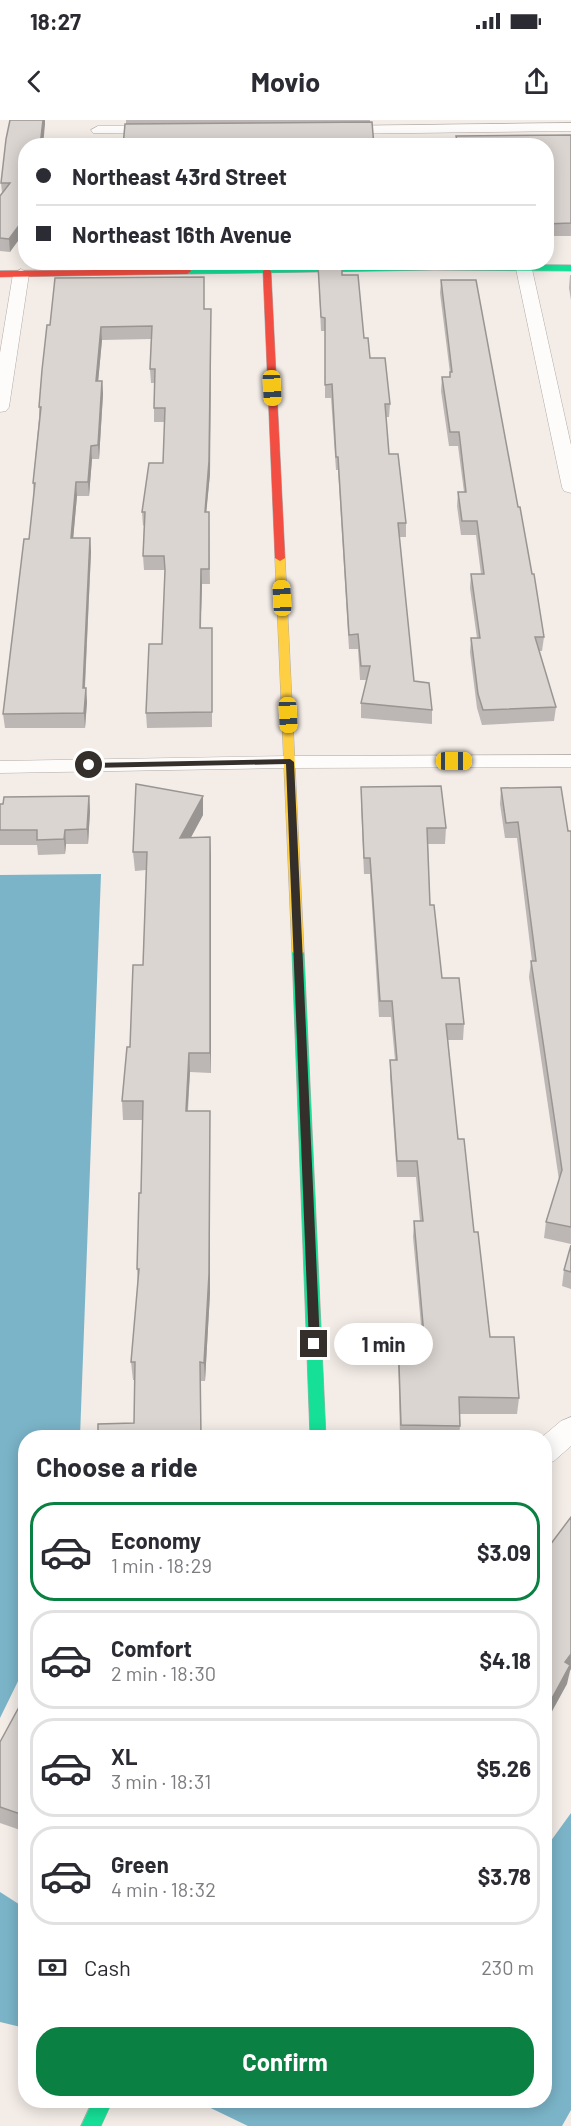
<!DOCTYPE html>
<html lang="en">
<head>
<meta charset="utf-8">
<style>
	:root { --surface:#fff; --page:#f7f7f7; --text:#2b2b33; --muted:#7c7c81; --line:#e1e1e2; --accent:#0b8043 }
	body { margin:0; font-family:Barlow,sans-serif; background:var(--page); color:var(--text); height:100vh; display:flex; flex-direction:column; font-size:22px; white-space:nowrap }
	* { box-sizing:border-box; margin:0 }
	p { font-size:20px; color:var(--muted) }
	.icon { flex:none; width:33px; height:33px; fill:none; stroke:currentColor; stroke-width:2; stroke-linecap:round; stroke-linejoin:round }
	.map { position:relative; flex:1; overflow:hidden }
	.panel { position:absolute; left:18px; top:1310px; width:534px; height:678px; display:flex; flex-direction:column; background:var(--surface); border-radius:24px; box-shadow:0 3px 15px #0003 }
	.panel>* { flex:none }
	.guide { position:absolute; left:18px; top:18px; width:536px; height:132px; border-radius:24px; box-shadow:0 3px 15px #0003; display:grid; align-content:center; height:132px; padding:0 18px; background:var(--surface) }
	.end { position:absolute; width:27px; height:27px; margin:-14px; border:8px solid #342f2b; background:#fff; box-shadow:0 0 0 3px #fff }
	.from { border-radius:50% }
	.bubble { position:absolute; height:42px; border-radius:21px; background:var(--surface); box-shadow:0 3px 15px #0003; font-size:20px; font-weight:700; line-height:42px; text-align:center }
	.car { position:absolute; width:18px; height:36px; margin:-18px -9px; border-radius:8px; box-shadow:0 0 4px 2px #0007; background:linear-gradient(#f5c518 24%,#345 0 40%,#f5c518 0 76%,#345 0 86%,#f5c518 0) }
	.guide b { display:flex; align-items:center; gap:21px; height:57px; font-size:22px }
	.guide b+b { border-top:2px solid var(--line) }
	.guide i { width:15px; height:15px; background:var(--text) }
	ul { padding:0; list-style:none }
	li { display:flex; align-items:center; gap:18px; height:99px; margin:0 12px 9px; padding:0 6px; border:3px solid var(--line); border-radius:24px }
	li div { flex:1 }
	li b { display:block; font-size:22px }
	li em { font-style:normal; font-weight:700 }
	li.on { border-color:var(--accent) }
	li>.icon { width:54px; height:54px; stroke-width:1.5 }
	h2 { padding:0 18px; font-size:27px; line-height:72px }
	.pay { display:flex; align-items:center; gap:15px; height:66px; padding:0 18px; font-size:22px }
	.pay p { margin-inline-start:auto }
	.action { display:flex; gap:12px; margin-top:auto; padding:12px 18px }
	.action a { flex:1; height:69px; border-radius:24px; background:var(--accent); color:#fff; font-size:24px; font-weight:700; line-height:69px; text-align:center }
	.status { display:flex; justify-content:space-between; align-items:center; height:42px; padding:0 30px; background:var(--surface); direction:ltr }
	.status svg { height:16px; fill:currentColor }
	header { display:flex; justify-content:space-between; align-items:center; height:78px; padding:0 18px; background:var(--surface); font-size:27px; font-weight:700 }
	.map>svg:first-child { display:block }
	.water { fill:#7bb4c8 }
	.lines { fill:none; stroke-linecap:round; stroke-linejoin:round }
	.street-casing { stroke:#b2aca8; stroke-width:1 }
	.fast-casing { stroke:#b2aca8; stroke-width:1 }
	.slow-casing { stroke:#b2aca8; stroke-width:1 }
	.jam-casing { stroke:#b2aca8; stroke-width:1 }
	.street { fill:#fdfcfb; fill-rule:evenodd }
	.fast { fill:#16e098; fill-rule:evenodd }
	.slow { fill:#ffcf43; fill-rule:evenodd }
	.jam { fill:#f24e42; fill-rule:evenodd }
	.wall { fill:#bcb7b4 }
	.shaded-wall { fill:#999592 }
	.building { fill:#dbd5d1; stroke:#999592; stroke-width:1.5 }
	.route { fill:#342f2b }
</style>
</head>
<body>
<div class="status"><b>18:27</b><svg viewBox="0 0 49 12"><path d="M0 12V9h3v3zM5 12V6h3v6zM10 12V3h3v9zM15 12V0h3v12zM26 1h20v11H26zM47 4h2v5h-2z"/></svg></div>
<header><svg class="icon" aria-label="back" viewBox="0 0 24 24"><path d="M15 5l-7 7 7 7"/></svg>Movio<svg class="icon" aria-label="share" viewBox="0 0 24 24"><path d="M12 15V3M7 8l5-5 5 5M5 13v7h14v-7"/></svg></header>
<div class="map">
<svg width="571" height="2006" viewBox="0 0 571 2006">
	<rect width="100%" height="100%" fill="#f3ece7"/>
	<path class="water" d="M101 754 80 1317H26L25 1547 0 1598V755Z
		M571 1693V1990L562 2006H248L194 1980H544L545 1729Z
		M0 1772 25 1788V1908L0 1902Z"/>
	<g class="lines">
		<g class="street-casing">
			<path id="street" d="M571 3V11L338 14 331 10 338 6Z
				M98 6H158L165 10 158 14 93 13 91 10Z
				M524 144 532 149 571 325V373L564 371 562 367 516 149Z
				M21 149 29 154 9 287 6 291 0 292V233L13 154Z
				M571 635V647L290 648 0 653V641L290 636Z
				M571 1297V1326L554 1341 544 1345V1317H542L561 1301Z"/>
		</g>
		<g class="fast-casing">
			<path id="fast" d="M434 144 571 145V151L434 150 187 154 183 151 187 148Z
				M298 828 304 832 326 1317H310L292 832Z
				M93 1980H113L101 2006H81Z"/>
		</g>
		<g class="slow-casing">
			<path id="slow" d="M280 435 285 438 304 832 298 836 292 832 275 438Z"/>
		</g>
		<g class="jam-casing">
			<path id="jam" d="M267 148 271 151 285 438 280 441 275 438 263 151Z
				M190 149 191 151 187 154 0 157V151Z"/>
		</g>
		<use href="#street" class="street"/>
		<use href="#fast" class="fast"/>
		<use href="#slow" class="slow"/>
		<use href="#jam" class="jam"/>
	</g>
	<path class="wall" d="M10 0H45V4L10 132 0 131V76L2 73 1 63Z
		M126 0H370V2L126 4Z
		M571 15V116H546V26H456V16Z
		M318 145 342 155 370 238 390 284 389 297H386L389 334 406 403V417H399L414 561 432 590V604L361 598V583L367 560H360L358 529H349L338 350H336L331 278H325V211H321Z
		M570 155H571V180L569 168Z
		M441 160 518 387 544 517 542 531H539L556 587 554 601 482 605 477 588 470 532 471 518H477L470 468 471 454H481L476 415H461L457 386 458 372H464L458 326H449L441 271 442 257H450V253L440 173Z
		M204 189 211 202 210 354 206 392H209L210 464H202L201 508H212V607L147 608 146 593 162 524 165 455V450H144L143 436 144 405 143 406 142 392 163 343 165 302H154V263H151L150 249 151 219 102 220 98 261H102L103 274 99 339H92L89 376H77L73 418H90L91 432 85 568H86L87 582 85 608H5L3 594 29 419 34 376 33 363 39 298V287L47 205Z
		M361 667 446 708 445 724H428L430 785 442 858 464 904 463 920H448L458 1019 474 1112 490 1217 519 1278 517 1294H460V1306L459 1317H400L398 1232V1215L422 1216 413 1117 414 1101H420L416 1057H397L390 956V940H395L391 897H379L370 754H364L361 683Z
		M501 668 568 711H571V1124L544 1118 546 1102 559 1060 529 857 531 841H532L517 718H505L500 684Z
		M89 676 90 691 88 724H66L65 734 38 735 37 725H0V684Z
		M203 695 191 717H210L211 953 190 952 188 991H210V1173L205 1261H201L134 1303 135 1260H133L131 1242 138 1167 137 1149 141 1073 143 1000H123L122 981 143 845 146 750 135 751 133 732Z
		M571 1125V1169L562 1166 564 1150Z
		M26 1576V1712L0 1703V1622Z"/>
	<path class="shaded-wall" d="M42 0H45V4L43 26H40Z
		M26 96V110L10 132 9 119Z
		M211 202 210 354 205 406V392Z
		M101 207 102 220 97 274 96 261Z
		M102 261 103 274 99 339 98 325Z
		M91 326 92 339 89 376 88 362Z
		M76 362 77 376 72 432 71 418Z
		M90 418 91 432 84 582 83 568Z
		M201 449 202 464 200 522V508Z
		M86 568 87 582 85 608 84 593Z
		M89 676 90 691 88 724 87 709Z
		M203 676V695L181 736 180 718Z
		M65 710 66 724 65 734 64 719Z
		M210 717 211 736V953L210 933Z
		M189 933 190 952 186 1010V991Z
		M210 991V1173L205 1261 204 1243Z
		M571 1534V1549L570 1551 567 1564 544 1606V1593L565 1542Z"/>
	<path class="building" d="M10 0H43L40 26H26V96L9 119 0 118V76L10 63H1L6 19Z
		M372 2 374 26H123L125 4Z
		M571 15V103L546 104V26H458L456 16Z
		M318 145H342V155H358L364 218H368L370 238H385L390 284H385L389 334H398L406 403H398L414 561 429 563 432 590 361 583 370 546H361L358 514 349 515 338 337H336L332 264 325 265V198L321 197Z
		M204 157V189H211L209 341 205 392H209V449H201L200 508H212V592L146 593 149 524H162L165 450 164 436H143L145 392H142L149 343H163L165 288H154L155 249H150L152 206 101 207 96 261H102L98 325 91 326 88 362H76L71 418H90L83 568H86L84 593 3 594 24 419H29L35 363H33L41 287H39L42 250 47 205H50L55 158Z
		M441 160H476L518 387H520L532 454H534L544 517H535L556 587 483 590 478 574 471 518H480L471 454H484L477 401H462L458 372H466L459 312H450L442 257H450V252H452Z
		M136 664 203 676 180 718 210 717V933H189L186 991H210L209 1154 204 1243 200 1242 201 1317H98V1304L134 1303 135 1242H131L139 1149H137L139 1073H141L143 981H122L127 927H130L133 845H143L147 732H133Z
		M441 666 446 708H427L430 785H434L442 858H459L464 904H446L458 1019H464L474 1112H478L490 1217H514L519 1278 459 1277 460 1306 401 1305 398 1215 424 1216 414 1101H423L417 1041H397L390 940H397L392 881H380L370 738H364L361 667Z
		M561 667 568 711H571V1107L546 1102 562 1050 531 841H536L518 702 506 703 501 668Z
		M89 676 87 709 65 710 64 719 37 720V710H0V684H3L4 677Z
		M571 1125V1152L564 1150Z
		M571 1397V1534L565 1542 570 1545 544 1593V1433Z
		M25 1576H26V1696L0 1687V1622Z"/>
	<path class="route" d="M290 639 294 642 320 1224 314 1228 309 1224 286 644 89 648 85 645 89 643Z"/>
</svg>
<i class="end from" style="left:89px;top:645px"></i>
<i class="end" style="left:314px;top:1224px"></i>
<div class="bubble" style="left:334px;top:1203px;width:99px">1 min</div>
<i class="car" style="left:272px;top:268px;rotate:177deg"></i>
<i class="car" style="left:282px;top:478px;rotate:357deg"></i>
<i class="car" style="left:288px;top:595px;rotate:177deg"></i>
<i class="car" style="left:454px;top:641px;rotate:90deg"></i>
<div class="guide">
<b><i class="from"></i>Northeast 43rd Street</b>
<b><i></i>Northeast 16th Avenue</b>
</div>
<section class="panel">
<h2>Choose a ride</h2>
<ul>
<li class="on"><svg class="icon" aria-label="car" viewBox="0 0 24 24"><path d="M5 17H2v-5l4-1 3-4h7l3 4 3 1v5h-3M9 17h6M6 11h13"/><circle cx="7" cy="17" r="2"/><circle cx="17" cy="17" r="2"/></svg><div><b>Economy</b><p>1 min · 18:29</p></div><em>$3.09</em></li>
<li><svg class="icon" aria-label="car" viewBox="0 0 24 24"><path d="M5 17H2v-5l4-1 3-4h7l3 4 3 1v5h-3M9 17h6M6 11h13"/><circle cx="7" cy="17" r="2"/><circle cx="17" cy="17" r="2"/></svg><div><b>Comfort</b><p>2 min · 18:30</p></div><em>$4.18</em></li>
<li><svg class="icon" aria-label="car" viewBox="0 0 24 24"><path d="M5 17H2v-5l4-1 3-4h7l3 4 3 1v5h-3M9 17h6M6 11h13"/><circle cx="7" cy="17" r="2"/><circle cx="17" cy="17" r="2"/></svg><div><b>XL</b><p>3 min · 18:31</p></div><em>$5.26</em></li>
<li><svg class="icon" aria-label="car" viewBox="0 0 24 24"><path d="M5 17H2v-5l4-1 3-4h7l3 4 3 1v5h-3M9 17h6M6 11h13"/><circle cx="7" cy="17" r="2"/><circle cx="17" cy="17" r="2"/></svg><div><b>Green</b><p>4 min · 18:32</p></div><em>$3.78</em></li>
</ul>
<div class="pay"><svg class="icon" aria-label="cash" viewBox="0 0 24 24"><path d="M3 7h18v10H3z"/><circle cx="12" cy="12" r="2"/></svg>Cash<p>230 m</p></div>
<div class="action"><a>Confirm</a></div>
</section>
</div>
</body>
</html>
